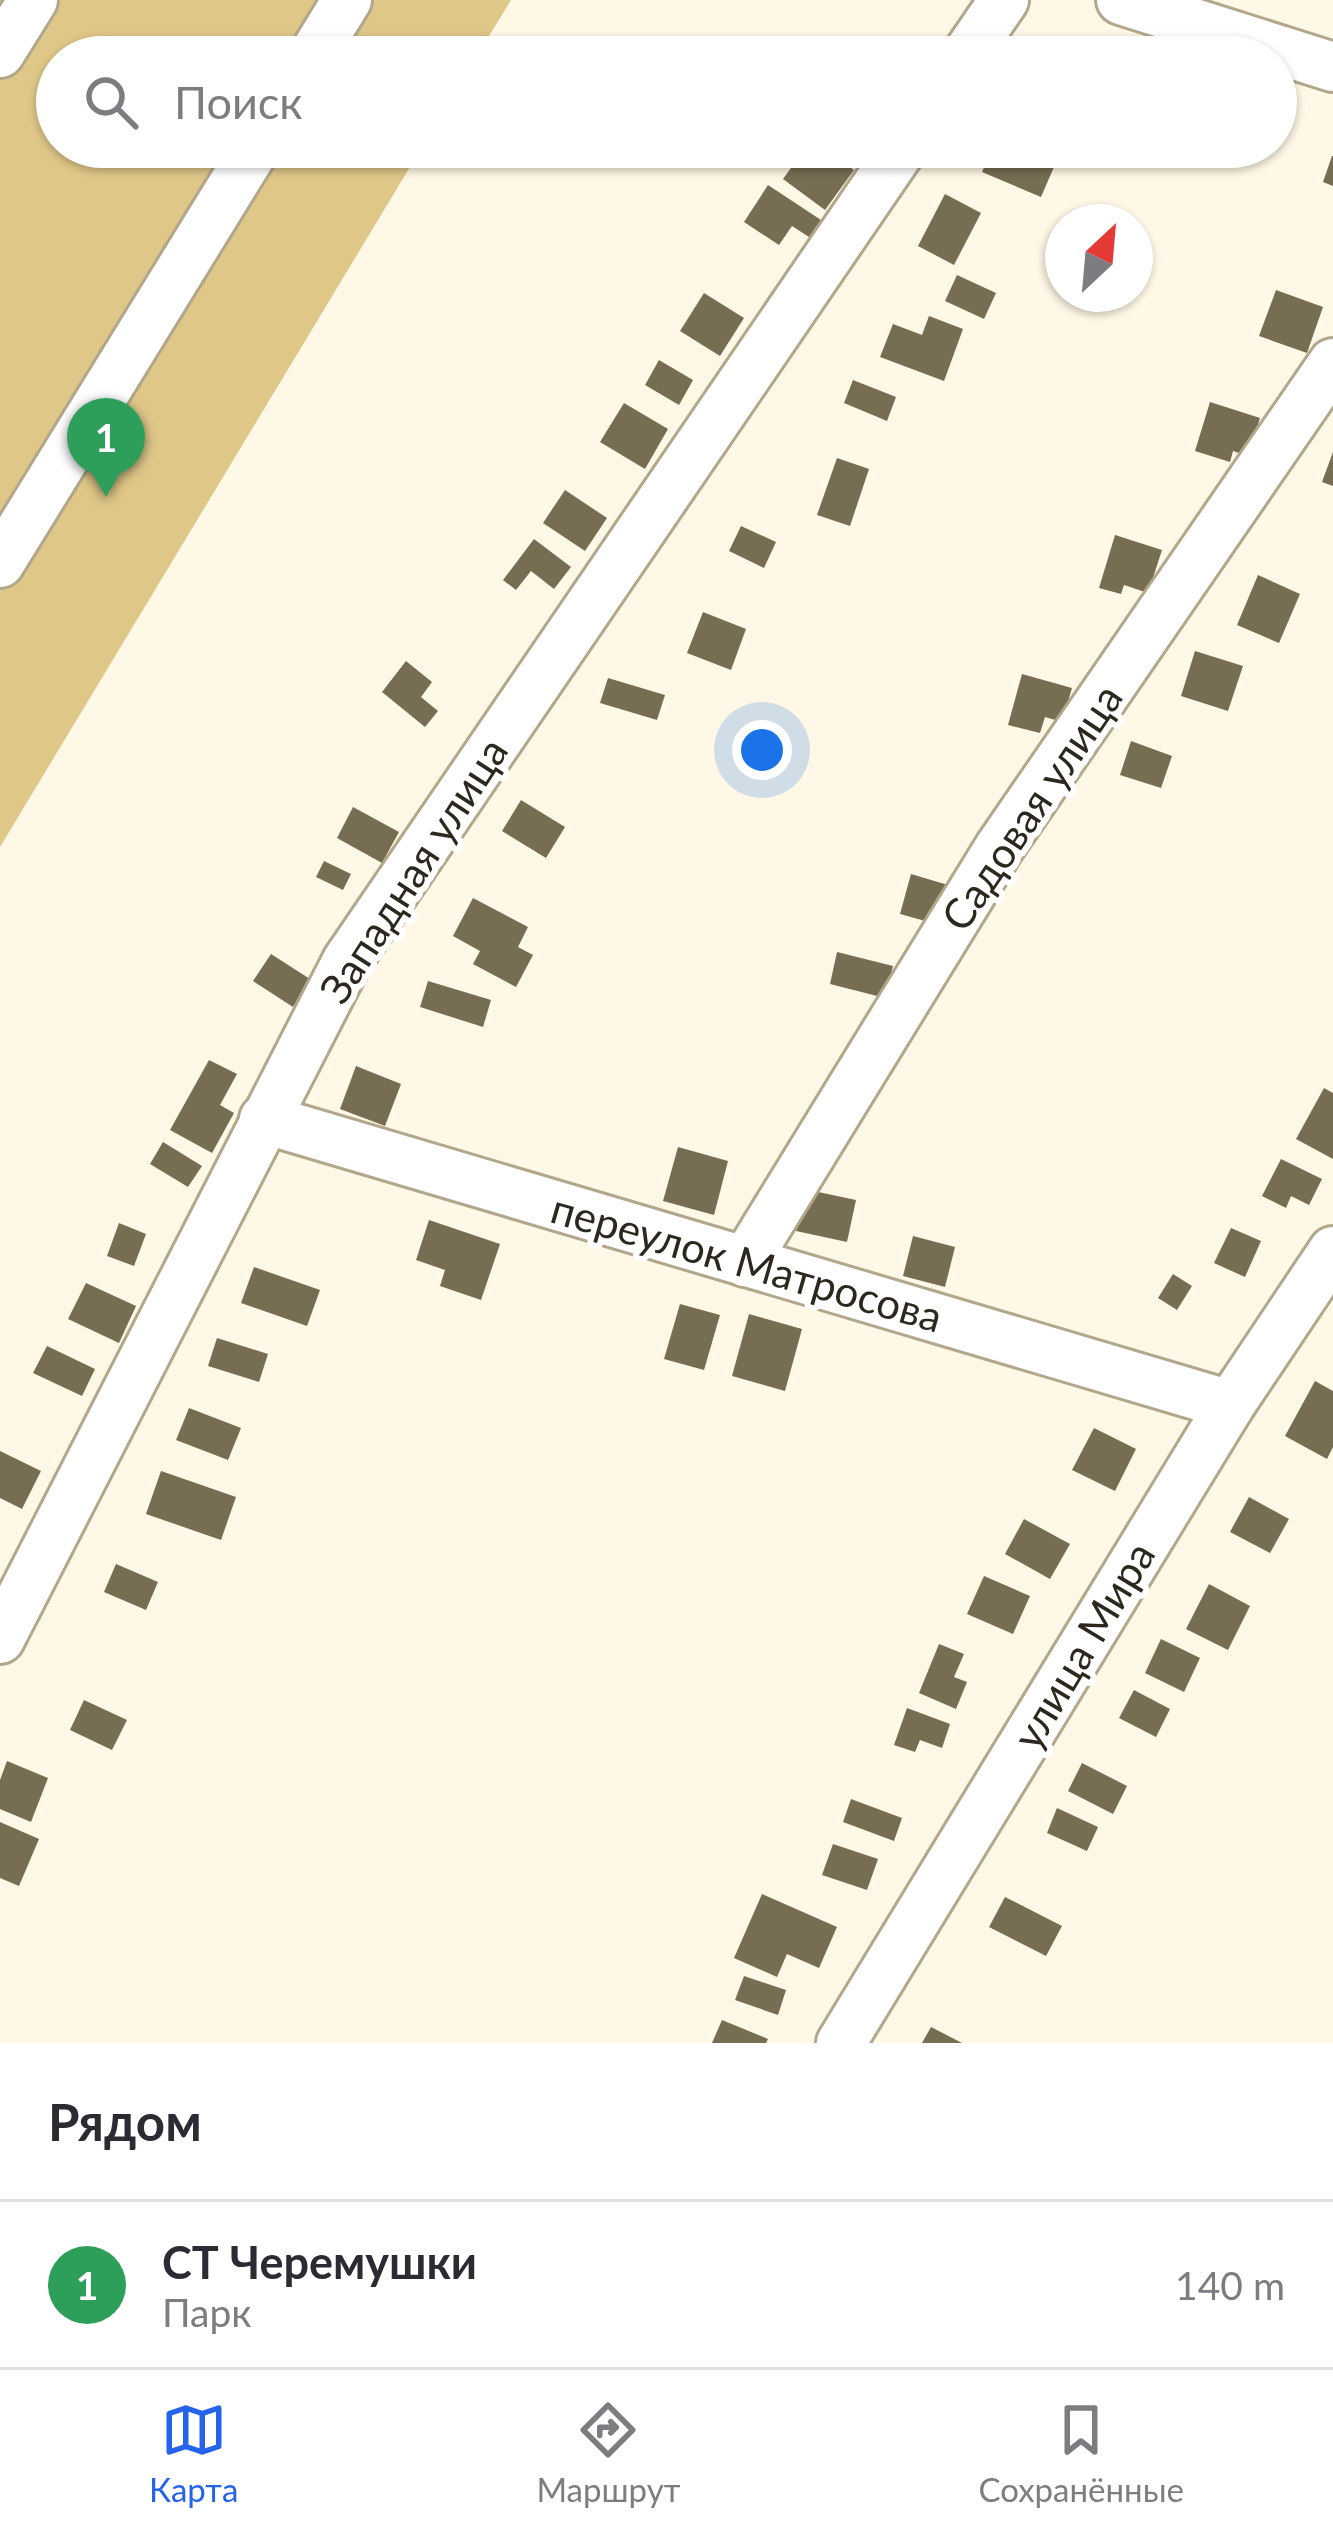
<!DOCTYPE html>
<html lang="ru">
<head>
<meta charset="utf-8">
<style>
	body { margin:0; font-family:Lato,sans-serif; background:#f7f7f7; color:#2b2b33 }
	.compass { position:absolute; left:1045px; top:204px; width:108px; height:108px; border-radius:50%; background:#fff; box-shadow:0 3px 9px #0004; rotate:26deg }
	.you { position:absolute; left:762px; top:750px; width:42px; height:42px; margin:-30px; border:9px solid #fff; border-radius:50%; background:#1a73e8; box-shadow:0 0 0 18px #1a73e833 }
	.badge { display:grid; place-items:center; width:78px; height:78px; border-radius:50%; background:#2563eb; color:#fff; font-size:39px; font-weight:700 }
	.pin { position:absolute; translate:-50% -99px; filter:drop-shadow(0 3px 6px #0008) }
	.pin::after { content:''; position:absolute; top:63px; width:42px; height:36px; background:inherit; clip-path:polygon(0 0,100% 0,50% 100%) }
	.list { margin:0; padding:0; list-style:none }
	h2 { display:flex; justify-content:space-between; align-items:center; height:156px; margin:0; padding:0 48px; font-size:51px }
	h2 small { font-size:39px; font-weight:400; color:#7c7c81 }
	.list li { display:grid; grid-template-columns:78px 1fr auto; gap:36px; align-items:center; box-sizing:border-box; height:168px; padding:0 48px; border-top:3px solid #e1e1e2 }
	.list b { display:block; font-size:45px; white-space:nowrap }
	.list p { margin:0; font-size:39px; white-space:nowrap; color:#7c7c81 }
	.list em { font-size:39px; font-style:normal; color:#7c7c81 }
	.icon { flex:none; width:66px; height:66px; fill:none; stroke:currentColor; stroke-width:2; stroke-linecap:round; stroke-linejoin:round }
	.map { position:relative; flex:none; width:1333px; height:2043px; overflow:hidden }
	.search { position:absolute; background:#fff; box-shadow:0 3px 9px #0004; left:36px; right:36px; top:36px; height:132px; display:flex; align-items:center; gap:30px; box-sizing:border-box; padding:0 42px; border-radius:66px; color:#7c7c81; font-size:45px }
	.sheet { height:324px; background:#fff }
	nav { display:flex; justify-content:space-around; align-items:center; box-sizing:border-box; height:168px; border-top:3px solid #e1e1e2; background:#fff; font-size:33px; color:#7c7c81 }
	nav a { display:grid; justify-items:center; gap:6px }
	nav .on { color:#2563eb }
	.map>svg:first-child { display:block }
</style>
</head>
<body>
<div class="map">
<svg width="1333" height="2043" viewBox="0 0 1333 2043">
	<rect width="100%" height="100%" fill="#fff8e6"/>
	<polygon fill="#dfc788" points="0,0 511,0 476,57 57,57 57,147 422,147 0,847"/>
	<g fill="#776d53">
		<polygon points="1049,41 1088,57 1042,57"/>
		<polygon points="880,44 903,57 873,57"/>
		<polygon points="806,147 822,147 854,170 825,210 783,179"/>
		<polygon points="993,147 1027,147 1057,160 1041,197 982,172"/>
		<polygon points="1332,156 1333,156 1333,186 1323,182"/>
		<polygon points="768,185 821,220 809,237 792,226 779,245 744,222"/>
		<polygon points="945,194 981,213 954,265 918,246"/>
		<polygon points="957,275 996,293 984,319 945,301"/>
		<polygon points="1276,290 1323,307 1307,353 1259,336"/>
		<polygon points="704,293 744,318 720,356 680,331"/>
		<polygon points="929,316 963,329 944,381 880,357 893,324 922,335"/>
		<polygon points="659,360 693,380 679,405 645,385"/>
		<polygon points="853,380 896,397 887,421 844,403"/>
		<polygon points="1210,402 1260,418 1248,456 1233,451 1230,462 1195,451"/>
		<polygon points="624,403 668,429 645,469 600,442"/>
		<polygon points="1333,452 1333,486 1322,482"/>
		<polygon points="837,458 869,469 850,526 817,515"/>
		<polygon points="565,490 607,518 585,551 543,523"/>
		<polygon points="741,526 776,542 764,568 729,551"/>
		<polygon points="1115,535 1162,550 1148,593 1124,585 1121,594 1099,588"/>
		<polygon points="534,539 571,567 554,589 531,571 516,590 503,580"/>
		<polygon points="1258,575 1300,594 1279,643 1237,625"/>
		<polygon points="703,612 746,629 731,670 687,653"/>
		<polygon points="1195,651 1243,666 1228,711 1181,696"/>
		<polygon points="406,661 432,682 421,697 438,711 425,727 382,692"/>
		<polygon points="1022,674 1072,688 1062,722 1045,717 1040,733 1008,725"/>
		<polygon points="608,678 665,695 657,720 600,703"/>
		<polygon points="1131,741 1172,756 1161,788 1120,775"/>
		<polygon points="521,800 565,827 546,858 502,831"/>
		<polygon points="353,807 399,832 382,863 337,838"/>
		<polygon points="324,861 351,874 343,890 316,877"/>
		<polygon points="911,874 948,885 936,924 900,914"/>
		<polygon points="473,898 528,927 518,947 533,955 516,987 473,964 480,951 453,936"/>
		<polygon points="837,952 893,966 885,998 830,984"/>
		<polygon points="271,954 310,979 293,1007 253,981"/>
		<polygon points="428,981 491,1000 483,1027 420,1007"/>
		<polygon points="209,1060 237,1074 220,1105 234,1113 212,1153 170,1130"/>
		<polygon points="356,1066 401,1084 385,1126 340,1109"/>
		<polygon points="1324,1088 1333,1093 1333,1159 1296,1139"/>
		<polygon points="163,1142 202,1166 188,1187 150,1164"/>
		<polygon points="678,1147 728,1161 714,1215 663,1201"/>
		<polygon points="1281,1159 1322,1179 1309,1205 1291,1196 1286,1208 1262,1196"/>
		<polygon points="804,1189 856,1200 847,1242 796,1231"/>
		<polygon points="429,1220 500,1244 481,1300 440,1286 445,1270 416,1260"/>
		<polygon points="119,1223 146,1234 134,1266 107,1256"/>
		<polygon points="1231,1228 1261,1241 1245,1277 1214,1263"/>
		<polygon points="913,1236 955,1247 945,1287 903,1276"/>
		<polygon points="254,1267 320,1290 307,1326 241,1303"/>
		<polygon points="1173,1274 1192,1286 1177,1310 1158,1298"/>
		<polygon points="86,1283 136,1306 119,1343 68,1319"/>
		<polygon points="680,1304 720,1315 704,1370 664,1359"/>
		<polygon points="749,1314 802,1329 785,1391 732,1376"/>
		<polygon points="217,1338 268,1354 259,1382 208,1366"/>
		<polygon points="47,1346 95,1369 82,1396 33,1373"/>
		<polygon points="1315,1381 1333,1391 1333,1447 1327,1459 1285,1436"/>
		<polygon points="189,1408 241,1428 228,1460 176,1440"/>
		<polygon points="1094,1428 1136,1449 1115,1491 1072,1470"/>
		<polygon points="0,1451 41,1471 22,1509 0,1498"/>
		<polygon points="161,1471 236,1497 221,1540 146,1514"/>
		<polygon points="1249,1497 1289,1519 1270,1553 1230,1532"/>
		<polygon points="1024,1519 1070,1544 1050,1579 1005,1554"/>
		<polygon points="116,1564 158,1582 146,1610 104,1592"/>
		<polygon points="984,1576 1030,1596 1013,1634 967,1614"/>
		<polygon points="1209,1584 1250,1606 1228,1650 1186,1629"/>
		<polygon points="1161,1639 1200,1658 1184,1692 1145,1673"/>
		<polygon points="939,1644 964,1654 954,1677 967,1682 956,1709 919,1693"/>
		<polygon points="1134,1690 1170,1709 1156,1737 1119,1718"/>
		<polygon points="84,1700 127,1720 112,1750 70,1730"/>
		<polygon points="907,1708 950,1724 942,1748 920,1740 915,1752 894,1745"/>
		<polygon points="7,1761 48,1778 31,1822 0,1809 0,1780"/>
		<polygon points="1082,1763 1127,1786 1113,1814 1068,1791"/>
		<polygon points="851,1799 902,1818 894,1841 843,1822"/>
		<polygon points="1057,1808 1098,1827 1087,1851 1047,1833"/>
		<polygon points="0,1822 39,1839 19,1886 0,1878"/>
		<polygon points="833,1844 878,1859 867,1890 822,1875"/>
		<polygon points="762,1894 837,1927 819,1968 787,1954 777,1977 734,1958"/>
		<polygon points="1005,1897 1062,1926 1046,1956 989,1927"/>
		<polygon points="744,1976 786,1990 778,2015 735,2000"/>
		<polygon points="722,2020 768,2039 766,2043 712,2043"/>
		<polygon points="931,2027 962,2043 922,2043"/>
	</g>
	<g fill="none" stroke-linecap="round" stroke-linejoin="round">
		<defs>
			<g id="minor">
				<polyline points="1121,0 1333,67"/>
				<polyline points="0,53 33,0"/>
				<polyline points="312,57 347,0"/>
				<polyline points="965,57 1004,0"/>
				<polyline points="0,563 256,147"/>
				<polyline points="264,1119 1230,1405"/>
				<polyline points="745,1262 999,848 1333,363"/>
				<polyline points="0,1639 347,961 903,147"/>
				<polyline points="841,2043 1230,1405 1333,1251"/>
			</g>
		</defs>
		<use href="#minor" stroke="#b2a78b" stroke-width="54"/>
		<use href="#minor" stroke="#fff" stroke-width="48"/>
	</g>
	<g text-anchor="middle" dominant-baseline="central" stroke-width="12" stroke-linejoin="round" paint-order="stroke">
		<g font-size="42" fill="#2c281d" stroke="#fff">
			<text transform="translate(1031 807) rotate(-56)">Садовая улица</text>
			<text transform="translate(413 870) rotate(-57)">Западная улица</text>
			<text transform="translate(747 1262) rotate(16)">переулок Матросова</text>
			<text transform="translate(1083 1645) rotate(-59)">улица Мира</text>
		</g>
	</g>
</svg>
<svg class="compass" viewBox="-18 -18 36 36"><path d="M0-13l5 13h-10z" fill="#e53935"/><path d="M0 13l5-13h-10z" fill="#7c7c81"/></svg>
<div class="you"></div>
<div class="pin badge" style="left:106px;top:497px;background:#2e9e5b">1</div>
<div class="search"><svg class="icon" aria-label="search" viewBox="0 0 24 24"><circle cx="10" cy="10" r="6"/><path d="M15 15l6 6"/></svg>Поиск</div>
</div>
<section class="sheet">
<h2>Рядом<small></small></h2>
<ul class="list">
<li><span class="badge" style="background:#2e9e5b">1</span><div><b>СТ Черемушки</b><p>Парк</p></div><em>140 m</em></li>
</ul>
</section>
<nav>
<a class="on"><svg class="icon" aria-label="map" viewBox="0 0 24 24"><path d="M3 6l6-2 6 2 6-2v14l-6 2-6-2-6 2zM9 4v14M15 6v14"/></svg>Карта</a>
<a><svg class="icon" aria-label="directions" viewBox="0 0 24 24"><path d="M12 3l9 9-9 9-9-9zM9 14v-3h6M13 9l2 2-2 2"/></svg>Маршрут</a>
<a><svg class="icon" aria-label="saved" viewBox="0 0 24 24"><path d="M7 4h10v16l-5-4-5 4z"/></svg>Сохранённые</a>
</nav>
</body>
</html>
